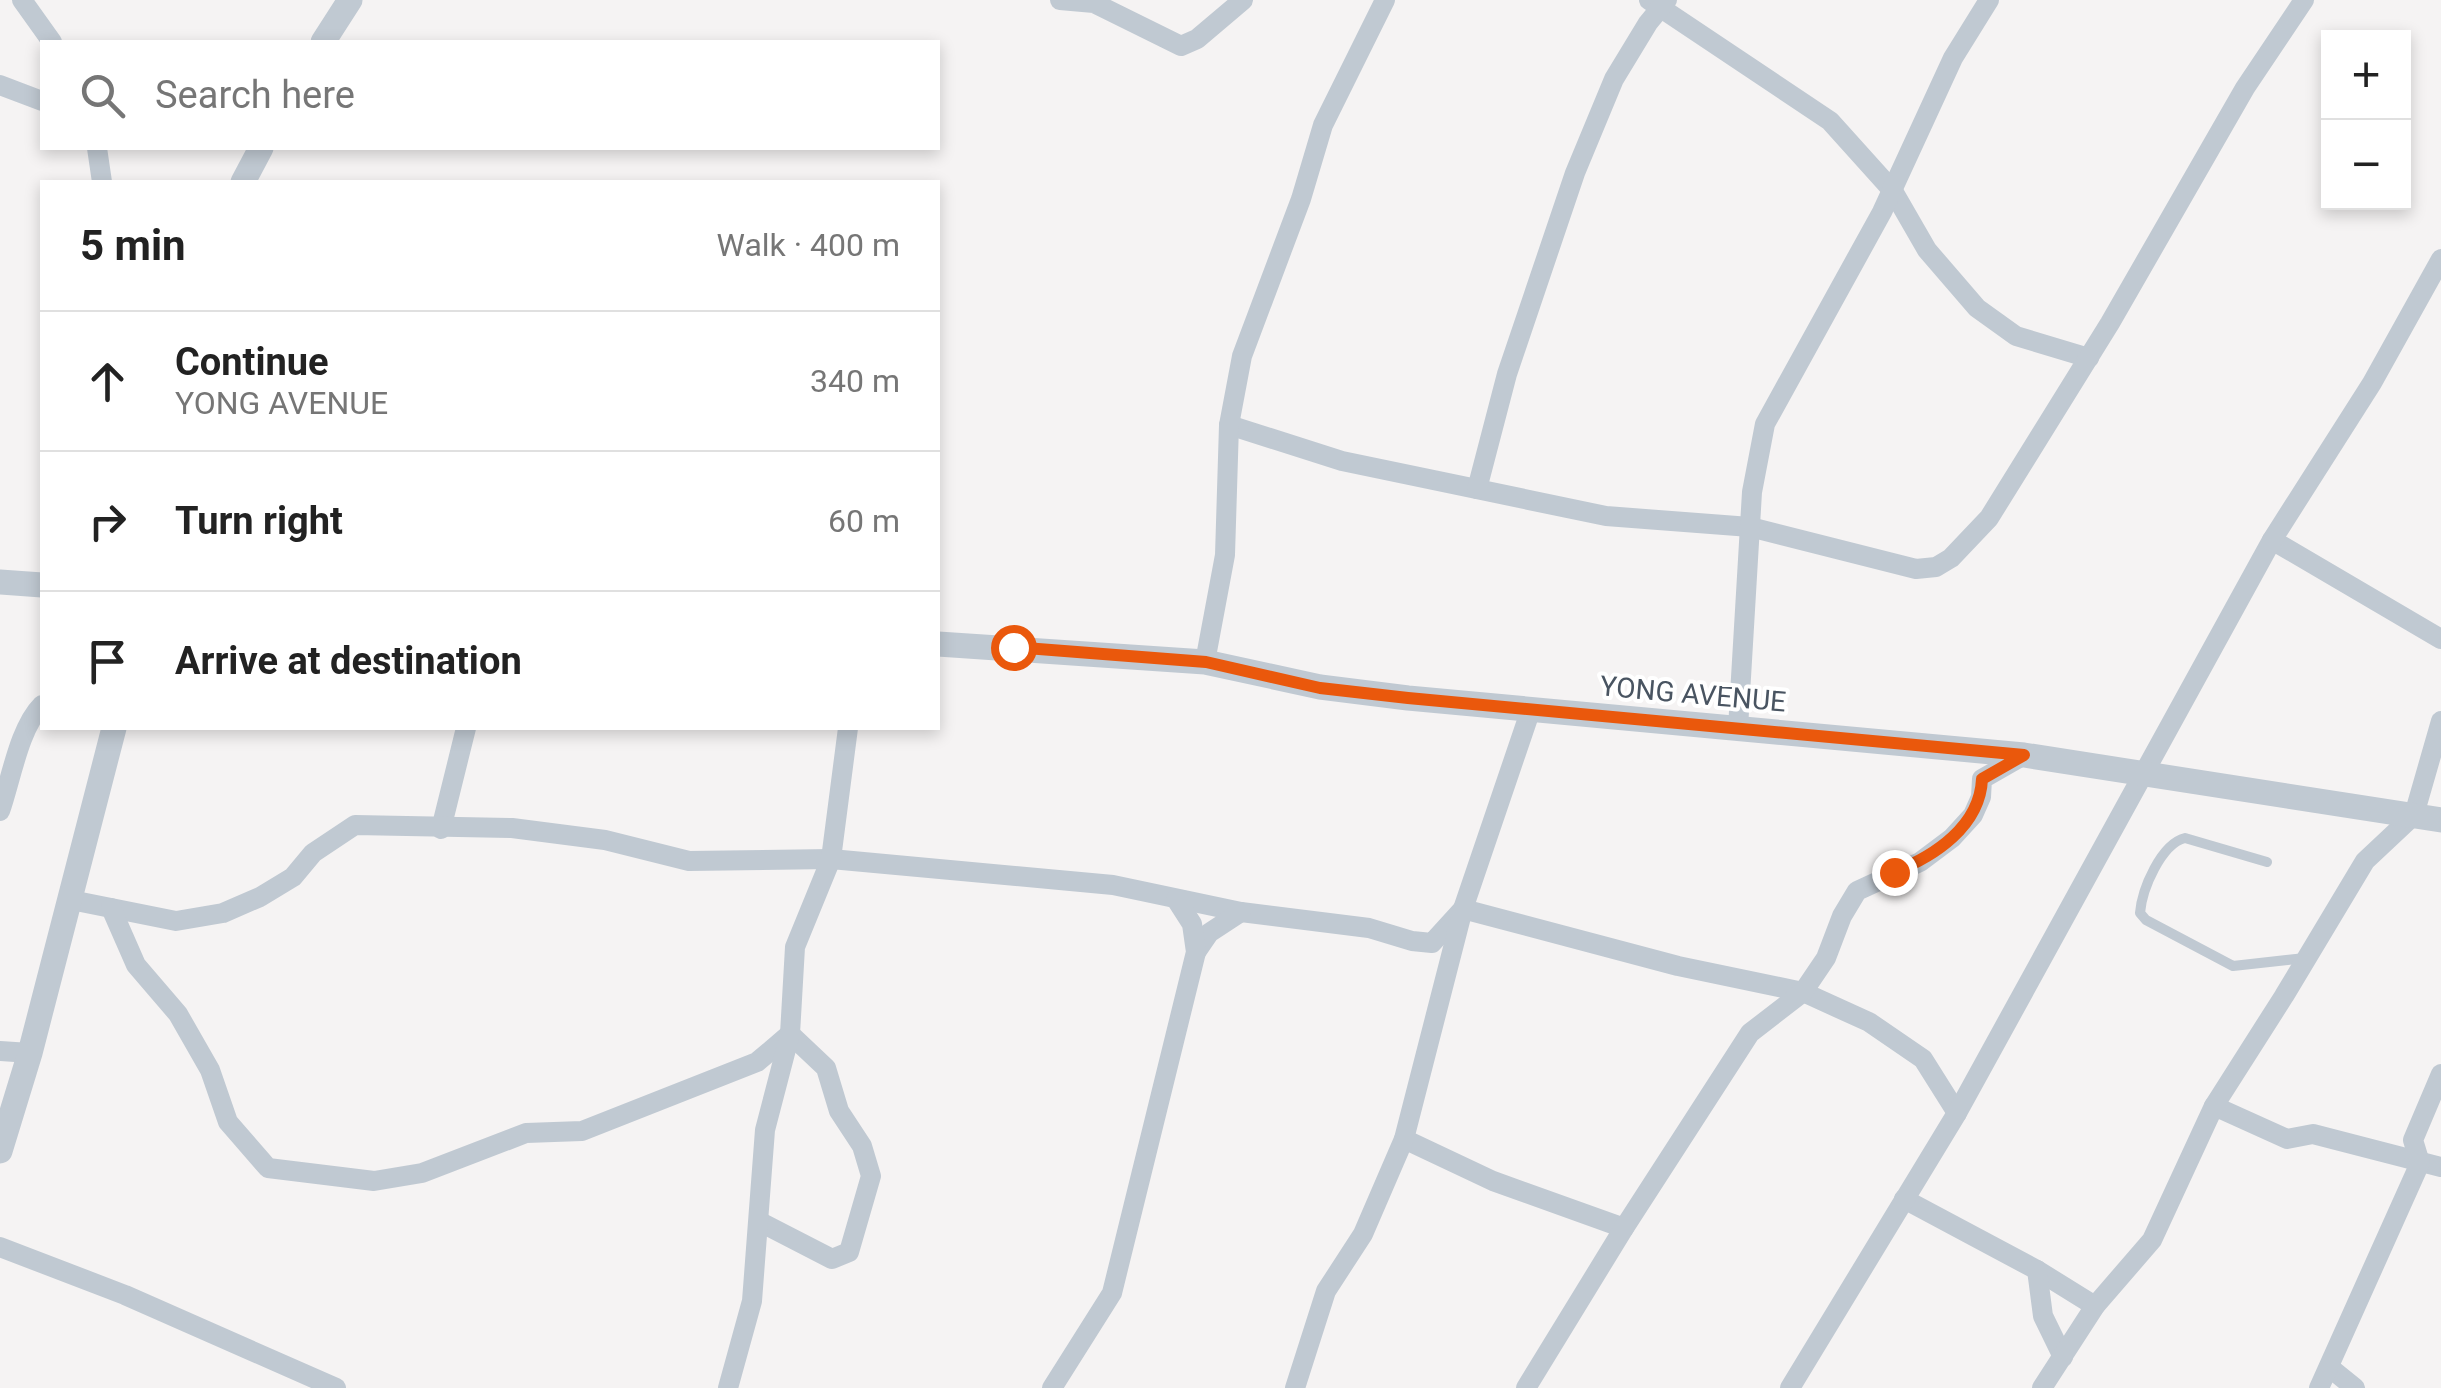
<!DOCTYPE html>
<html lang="en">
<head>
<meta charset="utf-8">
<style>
	body { margin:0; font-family:Roboto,sans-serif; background:#f2f2f2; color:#222 }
	.controls { position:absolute; right:30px; top:30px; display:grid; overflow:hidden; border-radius:0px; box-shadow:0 5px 15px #0003 }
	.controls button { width:90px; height:90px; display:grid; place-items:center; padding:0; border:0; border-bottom:2px solid #e0e0e0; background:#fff; color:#222; font:50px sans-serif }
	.stop { position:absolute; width:30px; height:30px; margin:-22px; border:8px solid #ea580c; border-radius:50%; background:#fff }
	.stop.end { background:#ea580c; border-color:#fff; box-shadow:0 2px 10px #0008 }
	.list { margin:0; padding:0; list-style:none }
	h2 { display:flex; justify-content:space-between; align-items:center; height:130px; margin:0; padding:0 40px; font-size:42px }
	h2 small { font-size:32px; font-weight:400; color:#767676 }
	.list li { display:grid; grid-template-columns:65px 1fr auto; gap:30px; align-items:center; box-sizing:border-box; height:140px; padding:0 40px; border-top:2px solid #e0e0e0 }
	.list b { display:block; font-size:38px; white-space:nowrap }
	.list p { margin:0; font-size:32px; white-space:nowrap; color:#767676 }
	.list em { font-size:32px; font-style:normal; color:#767676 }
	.icon { flex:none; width:55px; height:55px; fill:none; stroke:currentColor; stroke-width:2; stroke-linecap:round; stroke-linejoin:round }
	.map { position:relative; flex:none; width:2441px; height:1388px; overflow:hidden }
	.search { position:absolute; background:#fff; box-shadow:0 5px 15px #0003; left:40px; top:40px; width:900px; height:110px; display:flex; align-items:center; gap:25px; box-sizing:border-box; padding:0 35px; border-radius:0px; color:#767676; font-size:38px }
	.panel { position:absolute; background:#fff; box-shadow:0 5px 15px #0003; left:40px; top:180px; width:900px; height:550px; border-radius:0px }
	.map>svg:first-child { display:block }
</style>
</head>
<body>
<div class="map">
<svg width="2441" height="1388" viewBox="0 0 2441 1388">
	<rect width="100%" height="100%" fill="#f5f3f3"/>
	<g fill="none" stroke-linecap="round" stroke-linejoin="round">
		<path stroke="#c0c9d2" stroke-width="10" d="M2267 862 2185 838C2161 844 2142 889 2140 913L2146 920 2233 966 2305 958"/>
		<g stroke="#c0c9d2" stroke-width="20">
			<polyline points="22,0 52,42"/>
			<polyline points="1060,0 1094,3 1181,46 1197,39 1243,0"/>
			<polyline points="1649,0 1830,121 1893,191 1927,250 1977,308 2016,336 2089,358"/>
			<polyline points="0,85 42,101"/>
			<polyline points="97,148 102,182"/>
			<polyline points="1229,425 1342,461 1606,516 1750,527 1916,569 1936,567 1951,558 1989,518 2110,323 2245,88 2304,0"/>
			<polyline points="1477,489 1507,374 1575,173 1614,79 1648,23 1667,0"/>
			<polyline points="2272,540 2441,639"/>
			<polyline points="1205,662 1225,555 1229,425 1242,356 1301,199 1323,125 1385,0"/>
			<polyline points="1738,728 1752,492 1765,424 1882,212 1953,58 1989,0"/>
			<path d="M0 811C11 780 19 728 42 705"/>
			<polyline points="441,829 466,728"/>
			<polyline points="71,900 176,921 223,913 260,897 293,877 313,853 355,825 512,828 605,840 689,861 831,859 1113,885 1241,912 1369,928 1412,941 1432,943 1463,909 1678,966 1803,992 1869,1022 1923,1059 1957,1113"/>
			<polyline points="111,908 136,965 178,1014 210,1070 228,1122 268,1168 374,1181 422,1173 526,1133 582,1131 757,1062 790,1034 826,1068 839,1111 862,1146 871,1176 849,1252 832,1259 760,1222"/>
			<polyline points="1196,952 1209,933 1241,912"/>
			<polyline points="0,1051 30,1053"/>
			<polyline points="2214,1106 2287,1139 2313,1134 2441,1167"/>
			<polyline points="1404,1139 1493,1181 1624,1228"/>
			<polyline points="1904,1199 2037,1270 2095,1306"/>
			<polyline points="0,1247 125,1295 336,1388"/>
			<polyline points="2037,1270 2043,1316 2063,1357"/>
			<polyline points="2329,1367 2355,1388"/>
			<polyline points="728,1388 752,1301 765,1130 790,1034 795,947 831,859 848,728"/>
			<polyline points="1052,1388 1112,1293 1196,952 1192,924 1176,899"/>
			<polyline points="1295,1388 1326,1291 1363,1234 1404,1139 1463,909 1531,709"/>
			<polyline points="1526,1388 1624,1228 1750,1033 1803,992 1826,958 1842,916 1857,891 1920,862 1952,838 1973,815 1981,797 1982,779 2024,755"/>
			<polyline points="1790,1388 1957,1113 2272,540 2372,383 2441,259"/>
			<polyline points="2042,1388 2095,1306 2152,1240 2214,1106 2284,996 2365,861 2414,815 2441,721"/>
			<polyline points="2319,1388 2420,1163 2413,1140 2441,1074"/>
		</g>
		<g stroke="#c0c9d2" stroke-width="25">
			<polyline points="323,42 350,0"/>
			<polyline points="243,182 261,148"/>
			<polyline points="0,582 42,585"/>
			<polyline points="938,644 1205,662 1320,687 1408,698 2024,755 2441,820"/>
			<polyline points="0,1151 30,1053 114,728"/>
		</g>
	</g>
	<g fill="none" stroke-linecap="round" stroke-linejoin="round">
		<path stroke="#ea580c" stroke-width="12" d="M1013 647 1206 662 1320 688 1408 698 2024 755 1982 779C1980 826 1935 856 1894 872"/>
	</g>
	<g text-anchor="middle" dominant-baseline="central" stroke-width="8" stroke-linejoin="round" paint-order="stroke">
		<g font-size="28" fill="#495461" stroke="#fff">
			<text transform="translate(1693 694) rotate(5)">YONG AVENUE</text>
		</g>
	</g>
</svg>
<div class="controls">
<button>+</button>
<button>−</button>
</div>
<div class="stop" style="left:1013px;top:647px"></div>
<div class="stop end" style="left:1894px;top:872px"></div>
<div class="search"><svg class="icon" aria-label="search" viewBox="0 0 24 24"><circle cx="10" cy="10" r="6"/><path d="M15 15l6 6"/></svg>Search here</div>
<section class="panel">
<h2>5 min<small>Walk · 400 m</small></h2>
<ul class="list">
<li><svg class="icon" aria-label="ahead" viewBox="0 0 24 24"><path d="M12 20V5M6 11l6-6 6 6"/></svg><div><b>Continue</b><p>YONG AVENUE</p></div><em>340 m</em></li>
<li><svg class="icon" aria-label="right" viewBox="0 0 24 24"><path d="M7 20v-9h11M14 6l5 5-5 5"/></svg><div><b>Turn right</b></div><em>60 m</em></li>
<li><svg class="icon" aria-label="arrive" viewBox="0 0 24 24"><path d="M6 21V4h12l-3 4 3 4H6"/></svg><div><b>Arrive at destination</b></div></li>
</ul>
</section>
</div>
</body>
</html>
